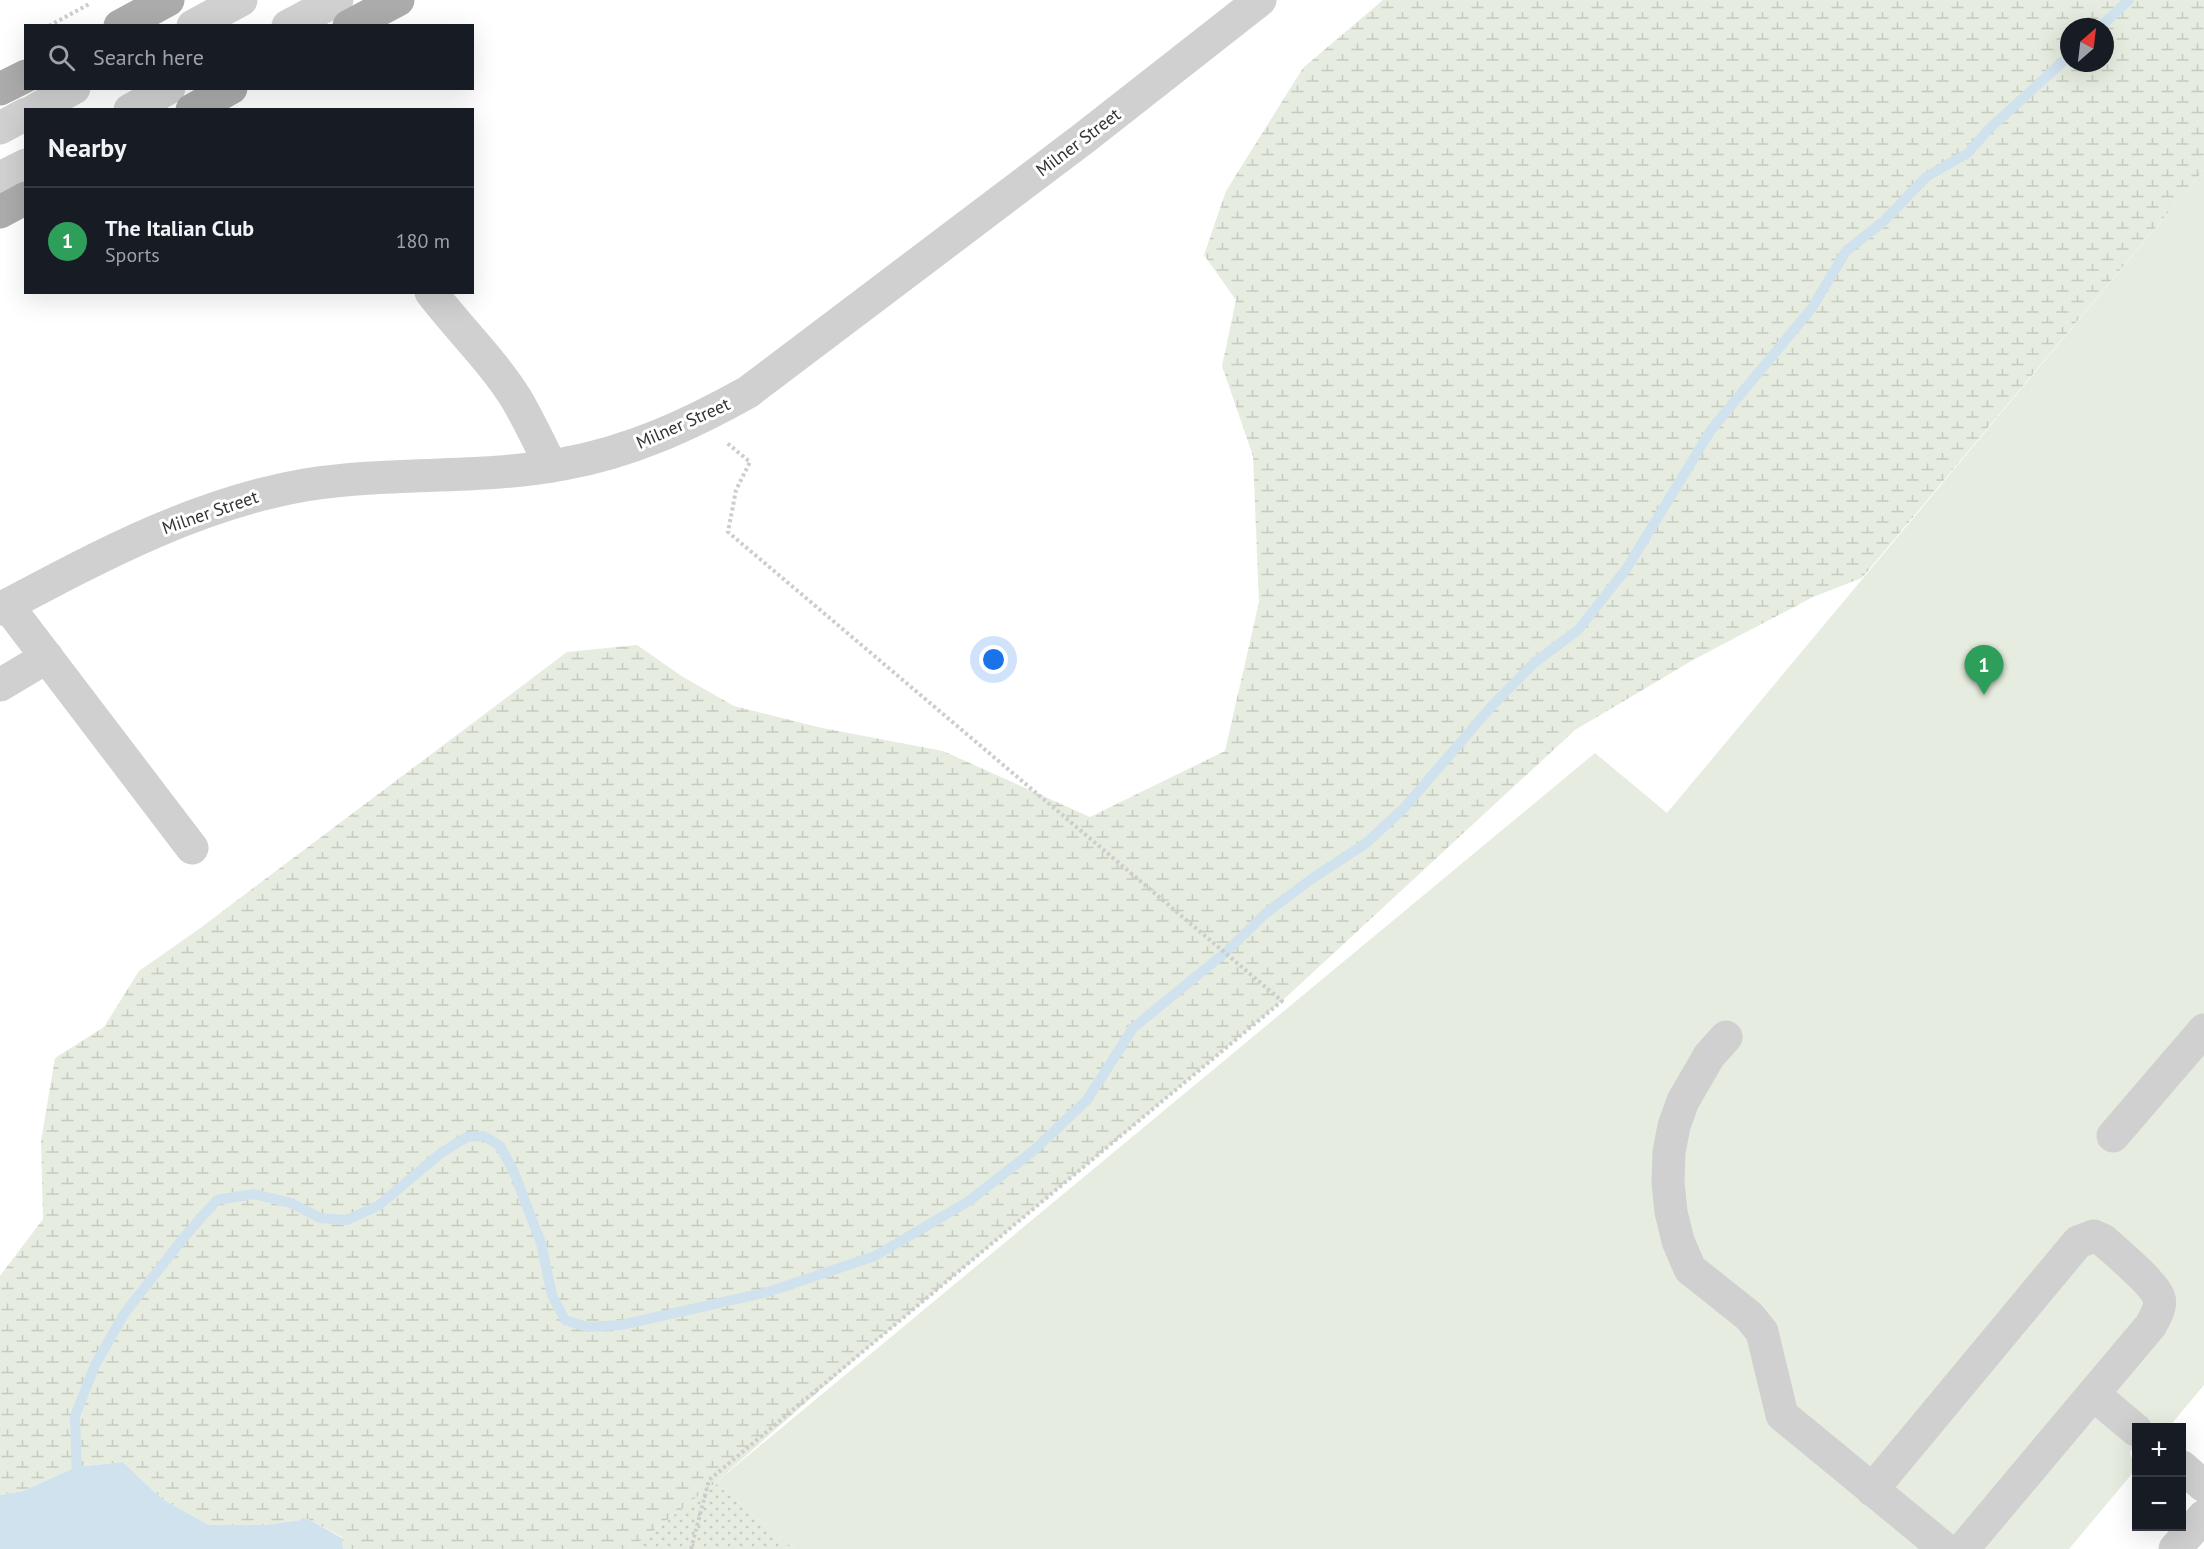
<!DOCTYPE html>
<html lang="en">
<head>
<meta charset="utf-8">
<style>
	body { margin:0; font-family:"PT Sans",sans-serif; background:#20242c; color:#f1f3f6 }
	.controls { position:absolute; right:18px; bottom:18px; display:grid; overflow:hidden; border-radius:0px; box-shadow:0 6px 24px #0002 }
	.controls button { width:54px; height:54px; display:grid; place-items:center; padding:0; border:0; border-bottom:2px solid #363941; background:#171b24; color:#f1f3f6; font:30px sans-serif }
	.compass { position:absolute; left:2060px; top:18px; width:54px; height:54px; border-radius:50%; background:#171b24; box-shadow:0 6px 24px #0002; rotate:28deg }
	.you { position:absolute; left:994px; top:660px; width:21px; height:21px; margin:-15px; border:4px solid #fff; border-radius:50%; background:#1a73e8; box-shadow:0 0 0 9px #1a73e833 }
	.badge { display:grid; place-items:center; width:39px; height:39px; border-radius:50%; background:#e63946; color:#fff; font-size:20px; font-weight:700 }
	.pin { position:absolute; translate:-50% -50px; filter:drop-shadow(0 2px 3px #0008) }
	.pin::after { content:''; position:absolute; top:32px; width:21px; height:18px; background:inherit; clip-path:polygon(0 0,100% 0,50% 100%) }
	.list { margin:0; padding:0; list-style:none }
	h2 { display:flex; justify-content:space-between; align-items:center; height:78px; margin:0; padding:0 24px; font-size:26px }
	h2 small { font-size:20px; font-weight:400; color:#9ea1a6 }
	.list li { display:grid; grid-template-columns:39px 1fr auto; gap:18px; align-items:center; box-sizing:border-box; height:108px; padding:0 24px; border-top:2px solid #363941 }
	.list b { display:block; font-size:22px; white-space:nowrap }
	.list p { margin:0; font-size:20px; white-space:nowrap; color:#9ea1a6 }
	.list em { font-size:20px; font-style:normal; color:#9ea1a6 }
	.icon { flex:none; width:33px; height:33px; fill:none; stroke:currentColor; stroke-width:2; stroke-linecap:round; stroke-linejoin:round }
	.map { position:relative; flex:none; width:2204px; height:1549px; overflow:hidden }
	.search { position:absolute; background:#171b24; box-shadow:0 6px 24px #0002; left:24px; top:24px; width:450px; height:66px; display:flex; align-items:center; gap:15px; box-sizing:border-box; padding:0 21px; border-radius:0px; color:#9ea1a6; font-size:22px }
	.panel { position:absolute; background:#171b24; box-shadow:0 6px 24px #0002; left:24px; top:108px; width:450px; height:186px; border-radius:0px }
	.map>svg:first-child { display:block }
</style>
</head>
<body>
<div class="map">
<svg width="2204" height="1549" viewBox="0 0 2204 1549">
	<defs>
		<pattern id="grass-dots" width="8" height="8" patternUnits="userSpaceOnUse" patternTransform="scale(1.5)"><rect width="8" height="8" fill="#e6ecdf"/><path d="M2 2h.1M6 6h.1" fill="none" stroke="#c6cbc0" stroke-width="1.8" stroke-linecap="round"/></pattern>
		<pattern id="wetland-marsh" width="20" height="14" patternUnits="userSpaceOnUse" patternTransform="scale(1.5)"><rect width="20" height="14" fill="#e6ecdf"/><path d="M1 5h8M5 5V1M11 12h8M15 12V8" fill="none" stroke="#c6cbc0"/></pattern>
	</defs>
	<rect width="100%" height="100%" fill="#fff"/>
	<polygon fill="url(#grass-dots)" points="715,1483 794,1549 630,1549"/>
	<path fill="url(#wetland-marsh)" fill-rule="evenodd" d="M1383 0H2204V170L1862 578 1813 597 1693 660 1575 730 1282 1001 862 1353 715 1483 630 1549H343L342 1537 308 1519 264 1525H209L162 1499 123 1462 76 1467 23 1491 0 1495V1276L43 1219 41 1141 55 1058 104 1027 139 971 199 929 567 652 637 645 683 677 734 706 822 728 943 751 1090 817 1225 751 1259 602 1253 456 1222 366 1236 300 1204 255 1226 191 1303 68ZM2069 27H2105V63H2069Z"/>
	<polygon fill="#e6ecdf" points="2204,170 2204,1385 2169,1427 2162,1427 2160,1424 2156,1423 2130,1452 2131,1457 2136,1457 2136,1469 2069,1549 794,1549 715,1483 1595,753 1667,813"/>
	<polygon fill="#cfe2ee" points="123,1462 162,1499 209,1525 264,1525 308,1519 342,1538 343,1549 0,1549 0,1495 23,1491 76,1467"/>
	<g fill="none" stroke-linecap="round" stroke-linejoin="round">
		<g stroke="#cfe2ee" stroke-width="10">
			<polyline points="2100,27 2129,0"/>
			<polyline points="77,1480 75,1416 95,1365 124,1314 185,1236 217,1200 254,1194 291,1203 320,1218 347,1220 378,1206 441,1153 467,1137 484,1136 500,1146 513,1170 541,1243 552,1295 565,1320 587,1327 621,1325 768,1292 875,1256 969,1201 1033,1151 1087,1100 1133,1028 1226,952 1266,913 1313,878 1365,844 1404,808 1490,708 1534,663 1578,630 1627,568 1711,430 1812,308 1846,251 1884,221 1926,177 1968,153 1988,130 2069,56"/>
		</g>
		<g stroke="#cdcdcd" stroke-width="4" stroke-dasharray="3 3" stroke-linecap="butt">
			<polyline points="49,26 91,3"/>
			<polyline points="691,1549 709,1480 1282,1001 728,532 736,490 750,462 727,443"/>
		</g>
		<g stroke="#d0d0d0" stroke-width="33">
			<polyline points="193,26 241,0"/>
			<polyline points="288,26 337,0"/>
			<polyline points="35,110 74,88"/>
			<polyline points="130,110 169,88"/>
			<polyline points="0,128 26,114"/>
			<polyline points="0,178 26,165"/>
			<path d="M431 292C459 329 493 361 517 400 529 421 540 444 551 466"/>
			<polyline points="7,605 192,848"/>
			<path d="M0 609C98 557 195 504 305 485 391 471 478 480 563 464 630 452 689 425 748 392L1084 138 1260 0"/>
			<polyline points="0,685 47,657"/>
			<polyline points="1726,1037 1709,1056 1683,1101 1674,1126 1669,1152 1668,1182 1671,1212 1678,1241 1690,1269 1749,1316 1762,1332 1782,1415 1945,1549"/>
			<polyline points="2113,1136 2204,1030"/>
			<polyline points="2093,1394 2136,1430"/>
			<polyline points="2182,1467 2204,1486"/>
			<path d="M1872 1490 2078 1242 2094 1236 2103 1240C2115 1251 2155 1284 2159 1298 2162 1306 2155 1317 2151 1325L1963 1549"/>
			<polyline points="2175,1549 2204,1516"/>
		</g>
		<g stroke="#ababab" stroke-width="33">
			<polyline points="120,26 168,0"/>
			<polyline points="349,26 398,0"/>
			<polyline points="0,89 26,76"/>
			<polyline points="192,110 231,88"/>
			<polyline points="0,212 26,198"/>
		</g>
	</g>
	<g text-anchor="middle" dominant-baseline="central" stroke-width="6" stroke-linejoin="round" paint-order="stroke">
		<g font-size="18" fill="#333" stroke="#fff">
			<text transform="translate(1078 142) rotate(-37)">Milner Street</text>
			<text transform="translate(683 423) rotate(-24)">Milner Street</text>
			<text transform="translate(210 512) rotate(-19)">Milner Street</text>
		</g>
	</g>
</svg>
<div class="controls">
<button>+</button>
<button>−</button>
</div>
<svg class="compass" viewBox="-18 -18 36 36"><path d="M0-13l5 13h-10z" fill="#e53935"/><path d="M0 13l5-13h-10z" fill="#9ea1a6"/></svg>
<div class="you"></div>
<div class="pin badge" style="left:1984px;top:695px;background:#2e9e5b">1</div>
<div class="search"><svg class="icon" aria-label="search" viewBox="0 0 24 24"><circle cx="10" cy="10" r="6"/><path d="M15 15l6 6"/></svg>Search here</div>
<section class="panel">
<h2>Nearby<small></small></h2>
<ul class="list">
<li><span class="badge" style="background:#2e9e5b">1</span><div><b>The Italian Club</b><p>Sports</p></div><em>180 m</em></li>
</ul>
</section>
</div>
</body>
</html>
